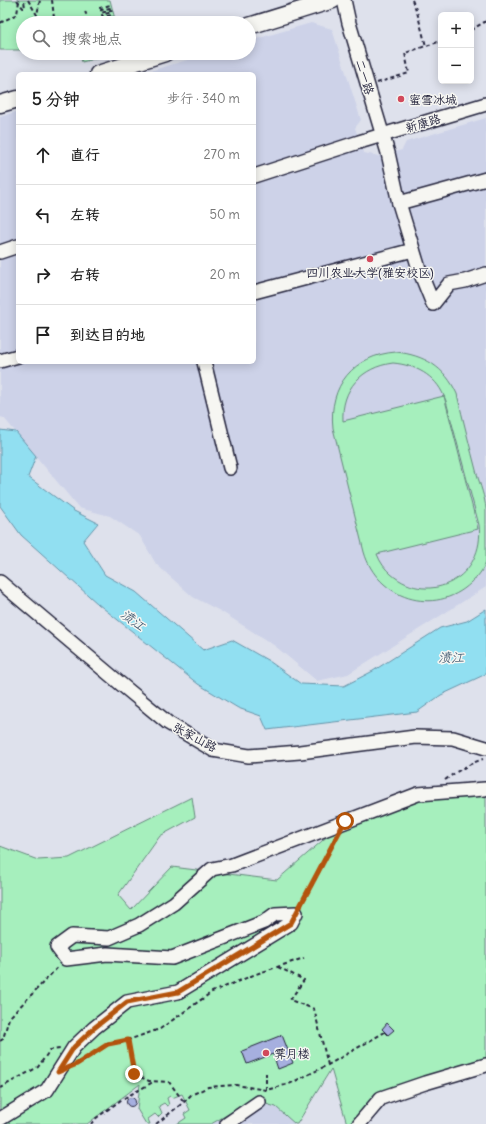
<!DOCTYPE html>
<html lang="zh">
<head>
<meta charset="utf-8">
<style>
	body { margin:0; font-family:Delius,"LXGW WenKai TC",sans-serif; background:#f6f6f6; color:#222 }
	.controls { position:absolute; right:12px; top:12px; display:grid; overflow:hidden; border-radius:6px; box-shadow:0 2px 10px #0003 }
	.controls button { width:36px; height:36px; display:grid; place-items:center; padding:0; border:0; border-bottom:1px solid #e0e0e0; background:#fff; color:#222; font:20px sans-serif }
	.stop { position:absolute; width:12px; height:12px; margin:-9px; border:3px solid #b45309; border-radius:50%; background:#fff }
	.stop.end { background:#b45309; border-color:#fff; box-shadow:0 1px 4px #0008 }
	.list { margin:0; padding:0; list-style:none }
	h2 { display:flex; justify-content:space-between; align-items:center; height:52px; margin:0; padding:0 16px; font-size:17px }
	h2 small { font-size:13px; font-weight:400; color:#767676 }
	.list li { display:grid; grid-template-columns:26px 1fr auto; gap:12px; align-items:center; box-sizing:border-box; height:60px; padding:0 16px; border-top:1px solid #e0e0e0 }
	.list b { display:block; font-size:15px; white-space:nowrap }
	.list em { font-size:13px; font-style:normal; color:#767676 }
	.icon { flex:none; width:22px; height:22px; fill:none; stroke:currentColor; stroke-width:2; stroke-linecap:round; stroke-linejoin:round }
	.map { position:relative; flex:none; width:486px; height:1124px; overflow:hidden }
	.search { position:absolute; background:#fff; box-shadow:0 2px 10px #0003; left:16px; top:16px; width:240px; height:44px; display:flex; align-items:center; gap:10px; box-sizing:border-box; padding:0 14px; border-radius:22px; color:#767676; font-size:15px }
	.panel { position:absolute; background:#fff; box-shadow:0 2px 10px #0003; left:16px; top:72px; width:240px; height:292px; border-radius:6px }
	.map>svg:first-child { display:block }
</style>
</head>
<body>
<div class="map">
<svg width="486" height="1124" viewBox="0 0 486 1124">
	<rect width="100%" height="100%" fill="#dee1ec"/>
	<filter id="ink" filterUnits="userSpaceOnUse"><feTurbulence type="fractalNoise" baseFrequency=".025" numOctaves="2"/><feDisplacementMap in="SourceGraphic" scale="8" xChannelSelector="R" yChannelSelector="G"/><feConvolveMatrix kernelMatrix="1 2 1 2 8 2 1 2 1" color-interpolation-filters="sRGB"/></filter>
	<g filter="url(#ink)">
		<g fill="#cdd2e8">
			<polygon points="311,23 332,29 361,120 355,128 364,153 379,156 402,150 406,142 486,118 486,587 348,674 317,681 275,646 222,612 193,597 156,564 140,536 110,516 79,508 4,418 0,417 0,117 18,111 18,362 254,362 254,74 141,74 210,53 249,53 249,41"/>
			<polygon points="253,1100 276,1107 295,1124 211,1124"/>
		</g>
		<g fill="#a6efbd" stroke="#64887c" fill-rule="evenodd">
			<polygon points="0,0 110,0 116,23 23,23 23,50 0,50"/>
			<polygon points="80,53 116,53 82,62"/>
			<path d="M396 352C424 355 445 367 457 394 463 420 470 447 477 474 480 485 485 497 486 509 486 519 486 530 486 540 486 546 486 554 486 561 484 569 477 578 471 583 434 618 377 598 364 552L333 428C328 386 354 355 396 352ZM393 363C415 365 435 375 444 396L343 421C341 389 362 367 393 363ZM444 396 446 401 479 525C486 576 430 608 391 574 385 569 380 562 377 554L478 529Z"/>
			<polygon points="486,790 486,1065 381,1098 359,1124 347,1124 331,1069 297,1124 295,1124 276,1107 253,1100 211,1124 177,1124 186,1118 184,1114 190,1110 182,1094 172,1098 170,1096 167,1098 169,1105 167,1106 164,1103 159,1106 162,1113 158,1117 155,1114 148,1119 150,1124 146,1124 137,1109 140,1084 87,1124 0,1124 0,846 38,860 69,858 192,797 195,817 160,836 118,895 131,910 172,867 277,880 345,821 418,794"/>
		</g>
		<polygon fill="#91dff1" stroke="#6593a8" points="0,430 16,432 36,456 28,477 74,511 98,523 83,541 105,575 136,592 203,650 232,640 269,661 301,684 344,686 373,671 440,628 467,621 486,609 486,674 441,695 417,712 267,730 261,716 238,708 198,684 98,604 21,535 0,506"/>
		<g fill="#a6afdf" stroke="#22223b">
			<polygon points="387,1023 394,1030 388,1035 382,1029"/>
			<polygon points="282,1035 293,1063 278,1069 273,1054 247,1064 242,1051"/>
			<circle cx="131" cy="1102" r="4.5"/>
		</g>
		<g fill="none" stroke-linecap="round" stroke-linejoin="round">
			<defs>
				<g id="minor">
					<polyline points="344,0 349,23 388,153 399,203 420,272 433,304 449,284 465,281 486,274"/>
					<polyline points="254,176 359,142 486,104"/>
					<polyline points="399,203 486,179"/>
					<polyline points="0,252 18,246"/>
					<polyline points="254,292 413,250"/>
					<polyline points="0,361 18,356"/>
					<polyline points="204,362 230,468"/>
					<polyline points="0,582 122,685 168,723 213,750 249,756 300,752 415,737 453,738 486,748"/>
					<polyline points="0,1119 47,1090 74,1047 94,1028 127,1002 178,992 291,923 296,913 275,914 264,922 172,958 107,954 66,959 57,947 72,936 109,938 139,925 174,903 212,869 232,865 418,794 485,789"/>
					<polyline points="227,1124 259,1102"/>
					<polyline points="359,1124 381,1098 425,1083 486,1065"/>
				</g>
				<g id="major">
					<polyline points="249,26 333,0"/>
					<polyline points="98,74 165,53"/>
					<polyline points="0,104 18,99"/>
				</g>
			</defs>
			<use href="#minor" stroke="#22223b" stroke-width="16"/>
			<use href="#major" stroke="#22223b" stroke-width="19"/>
			<g stroke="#22223b" stroke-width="2" stroke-dasharray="4 3" stroke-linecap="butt">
				<polyline points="17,0 23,8 25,8 24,0"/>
				<polyline points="28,0 37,15 40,0"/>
				<polyline points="52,0 54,18 57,23"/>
				<polyline points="412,0 417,12 426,46"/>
				<polyline points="100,7 100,8 110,5 110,8 101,10 101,13 111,10 112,12 102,15 103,17 112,15 113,17 103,20 104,22 113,20 114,22 111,23"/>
				<polyline points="85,11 87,17"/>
				<polyline points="0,23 17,14 19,1"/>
				<polyline points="471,30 486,21"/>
				<polyline points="377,83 409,73 405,53 441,41"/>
				<path d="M445 780C457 771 469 764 483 759"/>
				<polyline points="301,905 336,838"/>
				<polyline points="278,967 304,980 290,1000 314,1009 328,1065"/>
				<polyline points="128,1040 134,1074 149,1081 169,1082 184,1102"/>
				<polyline points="0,1041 3,1039 9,1018 58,967"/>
				<polyline points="77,1064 108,1044 128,1040 160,1029 212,992 256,974 304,958"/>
				<polyline points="0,1088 38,1067 50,1050 61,1049"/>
				<polyline points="266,1090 266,1073"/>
				<polyline points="91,1124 95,1119 121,1100 153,1082"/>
				<polyline points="156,1124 184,1102 191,1095 208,1087 236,1085 266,1090 289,1084 328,1065 385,1032"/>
			</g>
			<use href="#minor" stroke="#f6f6f2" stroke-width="13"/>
			<use href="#major" stroke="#f6f6f2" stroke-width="16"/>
		</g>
	</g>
	<g fill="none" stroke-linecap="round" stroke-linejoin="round" filter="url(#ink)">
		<polyline stroke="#b45309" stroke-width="5" points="134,1074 128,1040 108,1044 77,1064 58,1072 74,1047 94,1028 127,1002 178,992 291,923 345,821"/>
	</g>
	<g fill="#d1495b" stroke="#f6f6f2" stroke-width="1.5">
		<circle cx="401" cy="99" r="4"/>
		<circle cx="370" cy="259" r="4"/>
		<circle cx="266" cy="1053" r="4"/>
	</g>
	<g text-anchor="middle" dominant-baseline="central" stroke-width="3" stroke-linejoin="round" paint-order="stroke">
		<g font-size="12" fill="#22223b" stroke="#f6f6f2">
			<text transform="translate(365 77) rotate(73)">二一路</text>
			<text transform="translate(423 123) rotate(-17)">新康路</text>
			<text transform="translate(195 737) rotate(28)">张家山路</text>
		</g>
		<g font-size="12" fill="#22223b" stroke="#f6f6f2" text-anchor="start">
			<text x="409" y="99">蜜雪冰城</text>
			<text x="370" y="272" text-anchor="middle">四川农业大学(雅安校区)</text>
			<text x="274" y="1053">霁月楼</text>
		</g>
		<g font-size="13" font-style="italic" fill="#435b72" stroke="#f6f6f2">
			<text transform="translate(133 620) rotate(36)">𣸣江</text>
			<text x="451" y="657">𣸣江</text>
		</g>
	</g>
</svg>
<div class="controls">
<button>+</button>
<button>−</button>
</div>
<div class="stop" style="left:345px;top:821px"></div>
<div class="stop end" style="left:134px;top:1074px"></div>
<div class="search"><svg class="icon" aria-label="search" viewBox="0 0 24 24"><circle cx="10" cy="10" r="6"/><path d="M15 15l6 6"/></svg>搜索地点</div>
<section class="panel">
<h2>5 分钟<small>步行 · 340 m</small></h2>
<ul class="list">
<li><svg class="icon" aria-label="ahead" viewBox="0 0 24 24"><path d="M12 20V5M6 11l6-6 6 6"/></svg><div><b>直行</b></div><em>270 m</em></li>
<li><svg class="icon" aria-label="left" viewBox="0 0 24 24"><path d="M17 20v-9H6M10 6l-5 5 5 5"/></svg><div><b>左转</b></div><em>50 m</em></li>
<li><svg class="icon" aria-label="right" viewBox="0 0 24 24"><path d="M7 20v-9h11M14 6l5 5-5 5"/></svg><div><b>右转</b></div><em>20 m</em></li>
<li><svg class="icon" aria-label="arrive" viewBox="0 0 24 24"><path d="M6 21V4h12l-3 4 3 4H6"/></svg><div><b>到达目的地</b></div></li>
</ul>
</section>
</div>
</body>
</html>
